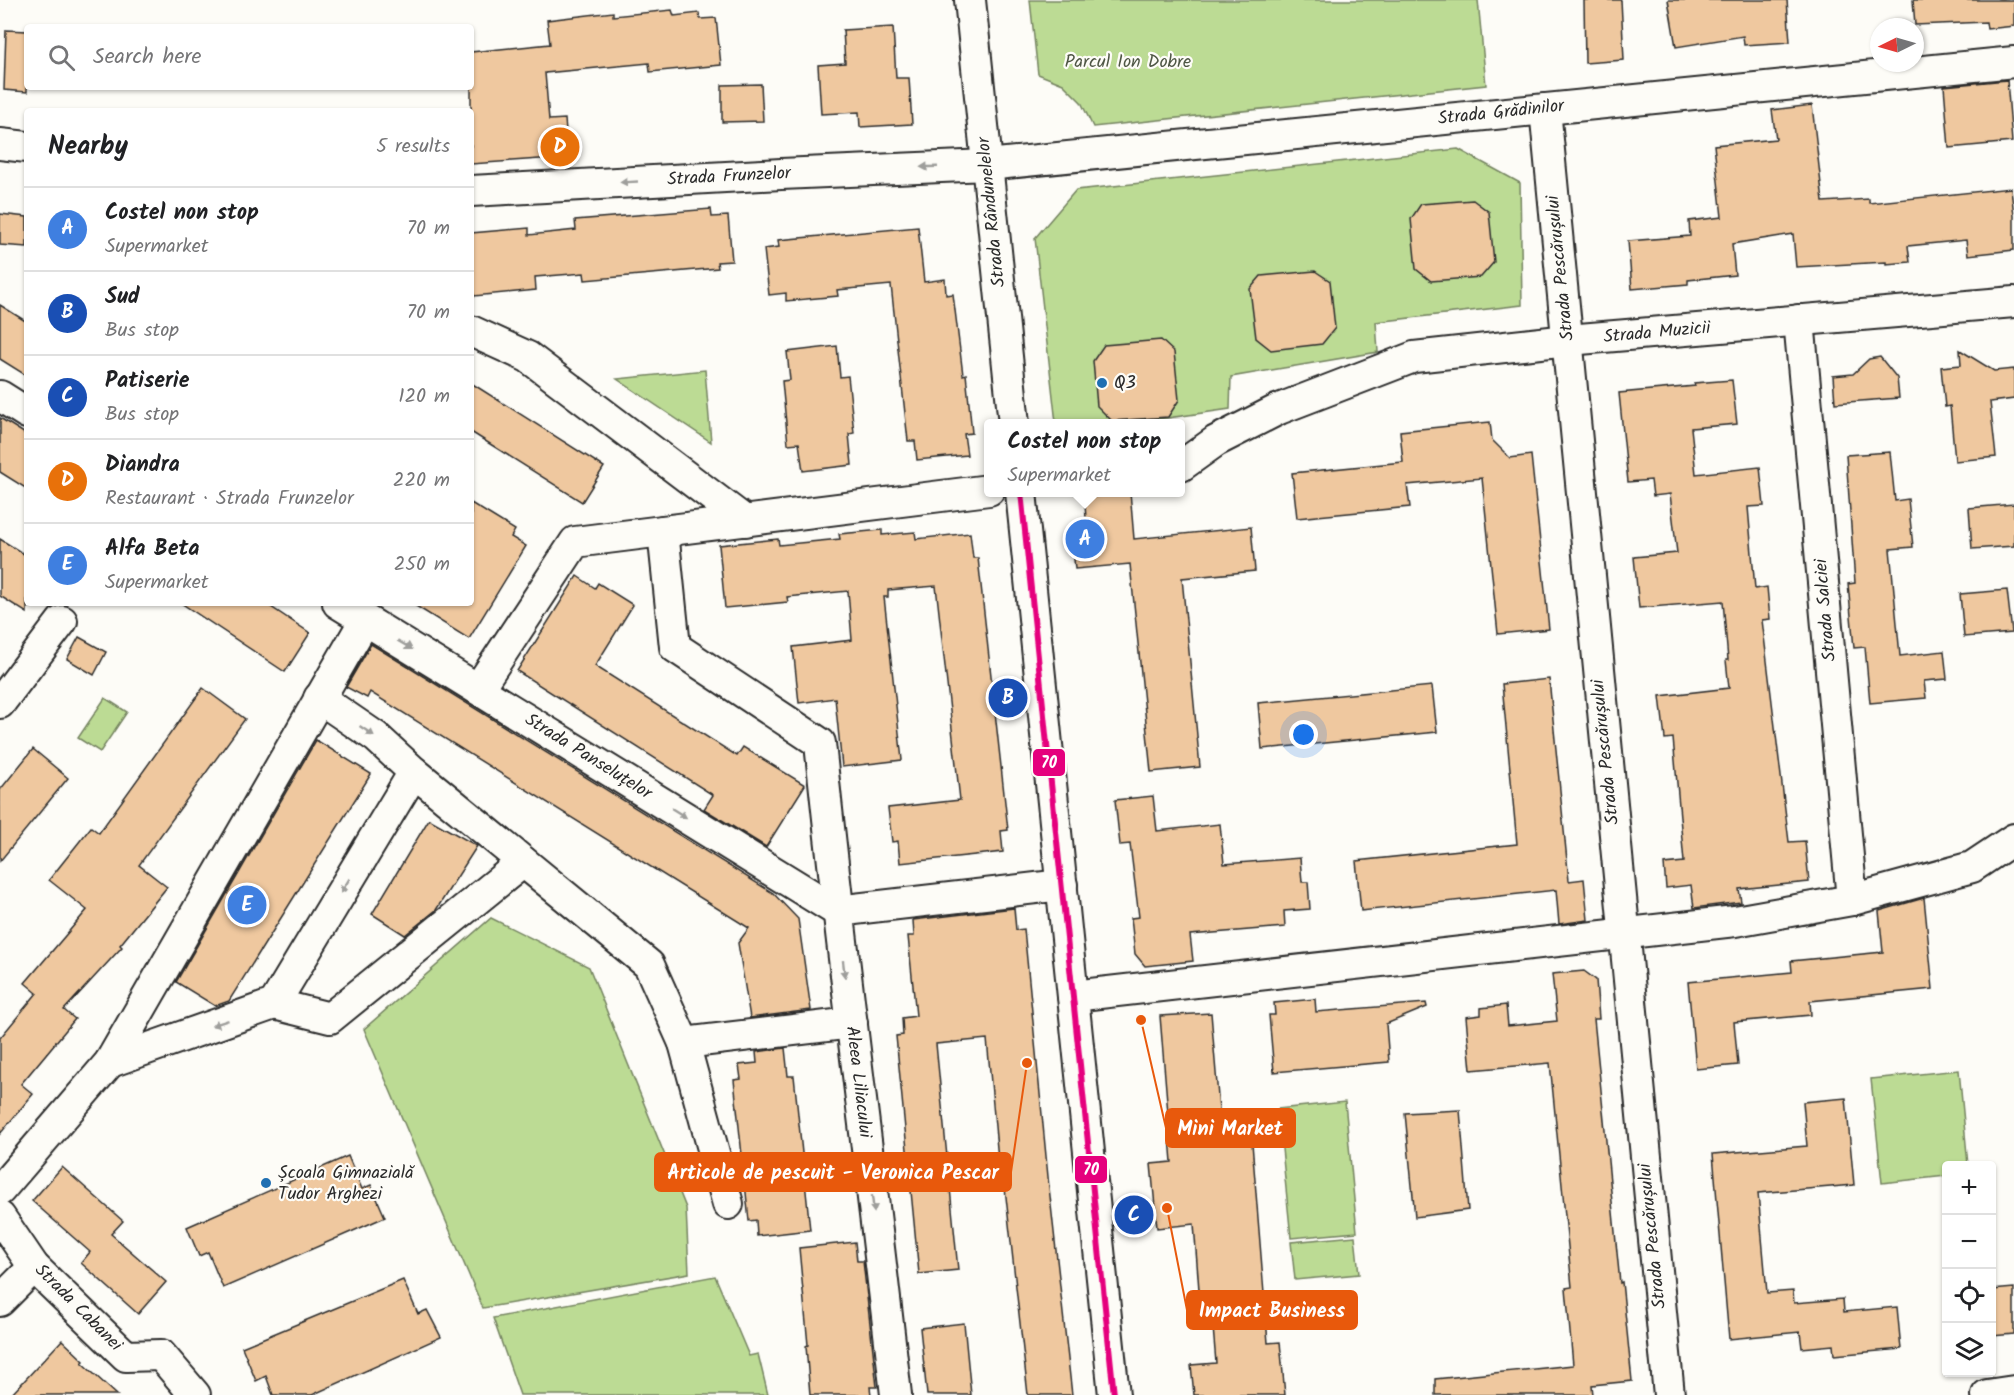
<!DOCTYPE html>
<html lang="en">
<head>
<meta charset="utf-8">
<style>
	body { margin:0; font-family:Kalam,sans-serif; background:#f2f2f2; color:#202124 }
	.controls { position:absolute; right:18px; bottom:18px; display:grid; overflow:hidden; border-radius:6px; box-shadow:0 2px 4px #0004 }
	.controls button { width:54px; height:54px; display:grid; place-items:center; padding:0; border:0; border-bottom:2px solid #e0e0e0; background:#fff; color:#202124; font:30px sans-serif }
	.compass { position:absolute; left:1870px; top:18px; width:54px; height:54px; border-radius:50%; background:#fff; box-shadow:0 2px 4px #0004; rotate:265deg }
	.you { position:absolute; left:1304px; top:735px; width:21px; height:21px; margin:-15px; border:4px solid #fff; border-radius:50%; background:#1a73e8; box-shadow:0 0 0 9px #1a73e833 }
	.badge { display:grid; place-items:center; width:39px; height:39px; border-radius:50%; background:#7c3aed; color:#fff; font-size:20px; font-weight:700 }
	.pin { position:absolute; translate:-50% -50%; border:3px solid #fff; box-shadow:0 2px 6px #0006 }
	.popup { position:absolute; left:984px; top:419px; width:201px; height:78px; box-sizing:border-box; display:grid; place-content:center; border-radius:6px; background:#fff; filter:drop-shadow(0 2px 4px #0005); font-size:20px; white-space:nowrap; color:#757577 }
	.popup b { font-size:22px; color:#202124 }
	.popup::after { content:''; position:absolute; left:50%; top:100%; margin-left:-12px; border:12px solid transparent; border-top-color:#fff }
	.list { margin:0; padding:0; list-style:none }
	h2 { display:flex; justify-content:space-between; align-items:center; height:78px; margin:0; padding:0 24px; font-size:26px }
	h2 small { font-size:20px; font-weight:400; color:#757577 }
	.list li { display:grid; grid-template-columns:39px 1fr auto; gap:18px; align-items:center; box-sizing:border-box; height:84px; padding:0 24px; border-top:2px solid #e0e0e0 }
	.list b { display:block; font-size:22px; white-space:nowrap }
	.list p { margin:0; font-size:20px; white-space:nowrap; color:#757577 }
	.list em { font-size:20px; font-style:normal; color:#757577 }
	.icon { flex:none; width:33px; height:33px; fill:none; stroke:currentColor; stroke-width:2; stroke-linecap:round; stroke-linejoin:round }
	.map { position:relative; flex:none; width:2014px; height:1395px; overflow:hidden }
	.search { position:absolute; background:#fff; box-shadow:0 2px 4px #0004; left:24px; top:24px; width:450px; height:66px; display:flex; align-items:center; gap:15px; box-sizing:border-box; padding:0 21px; border-radius:6px; color:#757577; font-size:22px }
	.panel { position:absolute; background:#fff; box-shadow:0 2px 4px #0004; left:24px; top:108px; width:450px; height:498px; border-radius:6px }
	.map>svg:first-child { display:block }
</style>
</head>
<body>
<div class="map">
<svg width="2014" height="1395" viewBox="0 0 2014 1395">
	<rect width="100%" height="100%" fill="#fdfcf7"/>
	<filter id="ink" filterUnits="userSpaceOnUse"><feTurbulence type="fractalNoise" baseFrequency=".0167" numOctaves="2"/><feDisplacementMap in="SourceGraphic" scale="12" xChannelSelector="R" yChannelSelector="G"/><feConvolveMatrix kernelMatrix="1 2 1 2 8 2 1 2 1" color-interpolation-filters="sRGB"/></filter>
	<g filter="url(#ink)">
		<g fill="#bcdb94" stroke="#748360" stroke-width="1.5">
			<polygon points="1030,0 1478,0 1486,85 1093,127 1081,102 1063,84 1038,74"/>
			<polygon points="1458,149 1520,183 1522,305 1376,322 1378,352 1231,377 1230,409 1133,423 1056,423 1035,238 1076,190"/>
			<polygon points="705,370 711,442 617,379"/>
			<polygon points="105,698 127,712 100,752 78,738"/>
			<polygon points="491,918 589,967 686,1208 689,1273 483,1308 364,1029"/>
			<polygon points="1959,1070 1968,1165 1946,1166 1946,1176 1882,1183 1871,1079"/>
			<polygon points="1345,1102 1357,1232 1291,1238 1278,1109"/>
			<polygon points="1355,1236 1359,1274 1295,1280 1291,1242"/>
			<polygon points="715,1276 749,1356 758,1354 768,1395 520,1395 493,1318"/>
		</g>
		<g fill="#efc89f" stroke="#2b2b2b" stroke-width="1.5">
			<polygon points="1584,0 1621,0 1624,60 1585,63"/>
			<polygon points="1668,0 1787,0 1790,42 1744,45 1743,36 1676,47"/>
			<polygon points="1913,0 2014,0 2014,26 1987,29 1986,22 1915,25"/>
			<polygon points="672,10 674,16 699,13 700,19 716,18 721,65 650,72 649,63 545,73 549,120 565,119 568,157 471,164 471,52 550,44 547,20 613,12 613,16"/>
			<polygon points="893,27 896,78 909,78 912,124 860,127 859,112 821,114 818,65 845,63 843,30"/>
			<polygon points="6,30 27,31 27,92 4,90"/>
			<polygon points="2007,80 2012,142 1949,148 1944,86"/>
			<polygon points="761,84 763,121 722,122 722,85"/>
			<polygon points="1812,105 1823,202 1869,199 1869,203 2011,188 2014,216 2014,250 1968,255 1966,240 1908,246 1910,262 1886,264 1886,262 1796,267 1793,234 1732,244 1735,275 1688,280 1688,284 1632,289 1628,241 1690,236 1689,221 1722,217 1714,145 1776,139 1772,110"/>
			<polygon points="1473,200 1489,212 1494,262 1481,277 1431,281 1416,269 1411,219 1421,204"/>
			<polygon points="711,209 712,217 728,216 732,261 717,262 718,268 585,280 584,273 535,277 536,290 474,296 473,289 471,289 471,233 529,228 529,235 576,230 575,220"/>
			<polygon points="0,214 27,217 27,247 0,245"/>
			<polygon points="918,227 924,282 945,279 946,295 953,294 963,375 966,374 972,433 964,434 967,455 917,460 915,441 908,441 891,285 837,290 838,296 786,301 786,293 769,295 764,249 779,247 778,240"/>
			<polygon points="1315,271 1330,281 1335,328 1322,344 1271,350 1256,338 1250,289 1261,276"/>
			<polygon points="0,305 27,322 27,376 0,359"/>
			<polygon points="1161,340 1174,352 1179,400 1168,417 1112,421 1097,406 1093,361 1104,345"/>
			<polygon points="837,346 840,377 848,376 854,433 849,434 852,465 803,471 799,443 788,444 782,381 790,380 787,352"/>
			<polygon points="1960,350 1994,371 2014,369 2014,399 1990,402 1996,457 1955,461 1950,406 1945,407 1941,367 1961,365"/>
			<polygon points="1880,357 1897,378 1899,398 1835,403 1833,376 1853,374 1869,359"/>
			<polygon points="1732,380 1737,424 1691,428 1696,474 1760,467 1764,506 1748,507 1755,589 1767,587 1770,619 1762,620 1789,842 1805,841 1809,882 1739,889 1741,902 1694,908 1691,885 1666,888 1664,864 1684,862 1673,738 1665,739 1660,696 1729,688 1726,660 1728,660 1723,601 1639,608 1634,557 1677,553 1670,494 1653,496 1651,480 1628,482 1619,393 1695,386 1694,383"/>
			<polygon points="471,383 604,467 582,502 471,432"/>
			<polygon points="0,418 27,435 27,489 0,472"/>
			<polygon points="1490,422 1492,440 1510,458 1531,455 1549,629 1498,634 1482,478 1407,485 1410,507 1297,518 1292,473 1403,462 1400,431"/>
			<polygon points="1890,452 1895,501 1908,499 1913,547 1890,549 1900,656 1944,651 1947,679 1924,681 1926,698 1870,703 1865,647 1854,648 1848,584 1855,583 1846,455"/>
			<polygon points="1084,492 1130,492 1134,539 1251,527 1255,571 1182,578 1200,767 1151,772 1130,564 1075,569 1072,539 1086,518"/>
			<polygon points="471,503 515,530 511,537 526,546 469,639 411,603 471,603"/>
			<polygon points="2014,504 2014,546 1972,549 1969,508"/>
			<polygon points="882,530 882,535 915,532 916,539 970,533 973,558 978,558 1008,830 1001,831 1003,852 900,863 898,841 892,842 888,808 960,800 936,586 888,590 888,597 884,597 902,760 842,767 835,698 799,703 793,647 852,640 848,591 787,597 788,602 725,608 719,545 778,539 779,545 840,539 839,534"/>
			<polygon points="0,539 27,556 27,613 0,596"/>
			<polygon points="577,576 595,588 598,583 633,605 595,666 737,756 743,747 805,785 766,847 704,809 713,795 517,671"/>
			<polygon points="2007,590 2012,633 1964,637 1960,594"/>
			<polygon points="181,603 265,603 310,633 285,672"/>
			<polygon points="79,637 106,652 94,675 67,659"/>
			<polygon points="371,644 773,893 798,919 811,1010 750,1018 738,943 749,928 370,692 367,698 346,687"/>
			<polygon points="1549,679 1569,881 1584,879 1588,920 1559,924 1556,890 1361,911 1356,861 1517,844 1502,684"/>
			<polygon points="1432,686 1437,732 1262,749 1258,703"/>
			<polygon points="203,688 245,719 139,865 167,887 120,945 122,947 64,1010 75,1019 21,1084 33,1094 0,1134 0,1038 37,993 25,983 87,910 49,880 91,827 99,833"/>
			<polygon points="316,740 371,774 229,1001 215,1006 176,982"/>
			<polygon points="33,749 68,778 0,861 0,790"/>
			<polygon points="1153,796 1157,831 1220,824 1224,864 1300,858 1302,882 1308,882 1310,909 1284,911 1285,927 1190,935 1193,961 1145,966 1135,954 1131,918 1139,917 1130,844 1120,845 1115,800"/>
			<polygon points="429,819 477,846 436,910 405,935 372,914"/>
			<polygon points="1924,898 1933,989 1810,1001 1811,1015 1734,1022 1738,1065 1696,1069 1688,982 1792,972 1791,961 1883,952 1879,911"/>
			<polygon points="1014,908 1016,930 1024,929 1049,1187 1072,1395 1028,1395 1003,1170 999,1170 987,1039 936,1044 958,1270 919,1274 896,1036 903,1035 902,1018 916,1016 908,936 914,936 913,920"/>
			<polygon points="1584,971 1596,980 1599,1019 1594,1019 1620,1283 1622,1282 1632,1381 1592,1385 1593,1395 1435,1395 1435,1379 1573,1365 1566,1288 1572,1287 1550,1063 1471,1070 1466,1017 1481,1015 1481,1008 1506,1005 1508,1026 1557,1021 1552,974"/>
			<polygon points="1315,999 1316,1012 1426,1003 1427,1007 1386,1024 1389,1062 1274,1072 1269,1015 1275,1015 1274,1003"/>
			<polygon points="1211,1013 1220,1121 1250,1118 1268,1343 1280,1342 1285,1395 1194,1395 1191,1365 1216,1363 1212,1315 1201,1316 1194,1224 1157,1228 1151,1164 1172,1162 1160,1016"/>
			<polygon points="785,1048 788,1076 794,1076 810,1230 757,1236 756,1220 749,1221 734,1080 741,1079 739,1065 757,1063 756,1052"/>
			<polygon points="1846,1098 1854,1185 1758,1193 1767,1293 1793,1291 1794,1303 1843,1299 1844,1312 1897,1307 1901,1349 1834,1355 1833,1345 1802,1348 1800,1332 1729,1339 1713,1154 1807,1146 1803,1102"/>
			<polygon points="1460,1110 1468,1210 1415,1217 1405,1113"/>
			<polygon points="348,1156 362,1189 371,1185 385,1217 223,1288 208,1252 199,1256 187,1227"/>
			<polygon points="62,1167 123,1221 111,1234 166,1282 138,1314 81,1263 90,1252 32,1201"/>
			<polygon points="855,1242 857,1261 863,1261 877,1387 870,1387 871,1395 810,1395 806,1346 808,1345 799,1248"/>
			<polygon points="403,1280 418,1314 427,1310 441,1337 312,1395 273,1395 266,1376 256,1381 242,1347"/>
			<polygon points="2014,1288 2014,1334 1992,1336 1992,1290"/>
			<polygon points="964,1323 971,1395 927,1395 920,1328"/>
			<polygon points="62,1340 84,1361 82,1363 117,1395 11,1395"/>
		</g>
		<g fill="none" stroke-linecap="round" stroke-linejoin="round">
			<defs>
				<g id="minor">
					<polyline points="970,0 1014,424"/>
					<polyline points="1545,109 1669,1395"/>
					<polyline points="0,144 27,147"/>
					<polyline points="471,191 781,174 987,165 2014,62"/>
					<polyline points="1799,320 1852,900"/>
					<polyline points="471,331 528,357 745,521"/>
					<polyline points="0,396 27,413"/>
					<polyline points="1181,466 1216,441 1279,409 1414,357 1568,340 2014,302"/>
					<polyline points="1021,492 1114,1395"/>
					<path d="M663 531 675 647 820 743C842 961 872 1177 896 1395"/>
					<polyline points="338,603 837,911"/>
					<polyline points="478,689 575,542 989,490"/>
					<polyline points="0,703 62,621"/>
					<polyline points="414,772 649,965 684,1043 728,1204"/>
					<polyline points="837,911 1062,885"/>
					<polyline points="1073,996 1735,921 1852,900 1972,867 2014,839"/>
					<polyline points="274,1004 330,1018 523,862"/>
					<polyline points="684,1043 852,1023"/>
					<polyline points="110,1062 274,1004 414,772 376,737 319,698"/>
					<polyline points="0,1190 110,1062 365,620"/>
					<polyline points="0,1217 34,1267 126,1356 161,1355 195,1395"/>
					<polyline points="0,1301 34,1267"/>
					<polyline points="1987,1395 2014,1391"/>
				</g>
			</defs>
			<use href="#minor" stroke="#2b2b2b" stroke-width="34"/>
			<use href="#minor" stroke="#fdfcf7" stroke-width="30"/>
			<defs>
				<polyline id="bus-1" points="1021,492 1114,1395"/>
			</defs>
			<use href="#bus-1" stroke="#fdfcf7" stroke-width="10"/>
			<use href="#bus-1" stroke="#e5007d" stroke-width="6"/>
		</g>
		<defs><path id="oneway-solid" d="M-6-.8H1V-3.2L6.5 0L1 3.2V.8H-6Z" transform="scale(1.5)"/></defs>
		<g fill="#9e9e9b">
			<use href="#oneway-solid" transform="translate(929 167) rotate(178)"/>
			<use href="#oneway-solid" transform="translate(629 182) rotate(177)"/>
			<use href="#oneway-solid" transform="translate(405 645) rotate(31)"/>
			<use href="#oneway-solid" transform="translate(367 731) rotate(34)"/>
			<use href="#oneway-solid" transform="translate(679 813) rotate(32)"/>
			<use href="#oneway-solid" transform="translate(345 886) rotate(121)"/>
			<use href="#oneway-solid" transform="translate(844 969) rotate(83)"/>
			<use href="#oneway-solid" transform="translate(220 1023) rotate(161)"/>
			<use href="#oneway-solid" transform="translate(873 1204) rotate(83)"/>
		</g>
	</g>
	<g fill="#1f6fb2" stroke="#fdfcf7" stroke-width="2">
		<circle cx="1102" cy="383" r="6"/>
		<circle cx="266" cy="1183" r="6"/>
	</g>
	<g text-anchor="middle" dominant-baseline="central" stroke-width="4.5" stroke-linejoin="round" paint-order="stroke">
		<g font-size="18" fill="#4f5745" stroke="#fdfcf7">
			<text x="1128" y="62">Parcul Ion Dobre</text>
		</g>
		<g font-size="18" fill="#2b2b2b" stroke="#fdfcf7">
			<text transform="translate(1501 113) rotate(-6)">Strada Grădinilor</text>
			<text transform="translate(729 177) rotate(-3)">Strada Frunzelor</text>
			<text transform="translate(992 212) rotate(-96)">Strada Rândunelelor</text>
			<text transform="translate(1561 268) rotate(-96)">Strada Pescărușului</text>
			<text transform="translate(1657 333) rotate(-5)">Strada Muzicii</text>
			<text transform="translate(1826 610) rotate(-95)">Strada Salciei</text>
			<text transform="translate(1606 752) rotate(-96)">Strada Pescărușului</text>
			<text transform="translate(588 757) rotate(32)">Strada Panseluțelor</text>
			<text transform="translate(858 1082) rotate(83)">Aleea Liliacului</text>
			<text transform="translate(1653 1236) rotate(-96)">Strada Pescărușului</text>
			<text transform="translate(78 1308) rotate(45)">Strada Cabanei</text>
		</g>
		<g font-size="18" fill="#2b2b2b" stroke="#fdfcf7" text-anchor="start">
			<text x="1114" y="383">Q3</text>
			<text x="278" y="1173">Școala Gimnazială<tspan x="278" dy="21">Tudor Arghezi</tspan></text>
		</g>
	</g>
	<path fill="none" stroke="#e8590c" stroke-width="2" d="M1141 1020L1166 1128M1027 1063L1011 1172M1167 1208L1187 1310"/>
	<g fill="#e8590c" stroke="#fdfcf7" stroke-width="2">
		<circle cx="1141" cy="1020" r="6"/>
		<circle cx="1027" cy="1063" r="6"/>
		<circle cx="1167" cy="1208" r="6"/>
	</g>
	<g fill="#e8590c" stroke="#e8590c" stroke-width="2">
		<rect x="1166" y="1109" width="129" height="38" rx="6"/>
		<rect x="655" y="1153" width="356" height="38" rx="6"/>
		<rect x="1187" y="1291" width="170" height="38" rx="6"/>
	</g>
	<g font-size="20" text-anchor="middle" font-weight="bold" fill="#fff">
		<text x="1230" y="1135">Mini Market</text>
		<text x="833" y="1179">Articole de pescuit - Veronica Pescar</text>
		<text x="1272" y="1317">Impact Business</text>
	</g>
	<g stroke="#fdfcf7" stroke-width="2">
		<rect x="1032" y="748" width="34" height="29" rx="6" fill="#e5007d"/>
		<rect x="1074" y="1155" width="34" height="29" rx="6" fill="#e5007d"/>
	</g>
	<g font-size="16" text-anchor="middle" font-weight="bold" fill="#fff">
		<text x="1049" y="768">70</text>
		<text x="1091" y="1175">70</text>
	</g>
</svg>
<div class="controls">
<button>+</button>
<button>−</button>
<button><svg class="icon" aria-label="locate" viewBox="0 0 24 24"><circle cx="12" cy="12" r="6"/><path d="M12 2v4M12 18v4M2 12h4M18 12h4"/></svg></button>
<button><svg class="icon" aria-label="layers" viewBox="0 0 24 24"><path d="M12 4l9 5-9 5-9-5zM3 14l9 5 9-5"/></svg></button>
</div>
<svg class="compass" viewBox="-18 -18 36 36"><path d="M0-13l5 13h-10z" fill="#e53935"/><path d="M0 13l5-13h-10z" fill="#757577"/></svg>
<div class="you"></div>
<div class="pin badge" style="left:1085px;top:539px;background:#3f7fe0">A</div>
<div class="popup"><b>Costel non stop</b>Supermarket</div>
<div class="pin badge" style="left:1008px;top:698px;background:#1a4fb4">B</div>
<div class="pin badge" style="left:1134px;top:1215px;background:#1a4fb4">C</div>
<div class="pin badge" style="left:560px;top:147px;background:#e8710a">D</div>
<div class="pin badge" style="left:247px;top:905px;background:#3f7fe0">E</div>
<div class="search"><svg class="icon" aria-label="search" viewBox="0 0 24 24"><circle cx="10" cy="10" r="6"/><path d="M15 15l6 6"/></svg>Search here</div>
<section class="panel">
<h2>Nearby<small>5 results</small></h2>
<ul class="list">
<li><span class="badge" style="background:#3f7fe0">A</span><div><b>Costel non stop</b><p>Supermarket</p></div><em>70 m</em></li>
<li><span class="badge" style="background:#1a4fb4">B</span><div><b>Sud</b><p>Bus stop</p></div><em>70 m</em></li>
<li><span class="badge" style="background:#1a4fb4">C</span><div><b>Patiserie</b><p>Bus stop</p></div><em>120 m</em></li>
<li><span class="badge" style="background:#e8710a">D</span><div><b>Diandra</b><p>Restaurant · Strada Frunzelor</p></div><em>220 m</em></li>
<li><span class="badge" style="background:#3f7fe0">E</span><div><b>Alfa Beta</b><p>Supermarket</p></div><em>250 m</em></li>
</ul>
</section>
</div>
</body>
</html>
